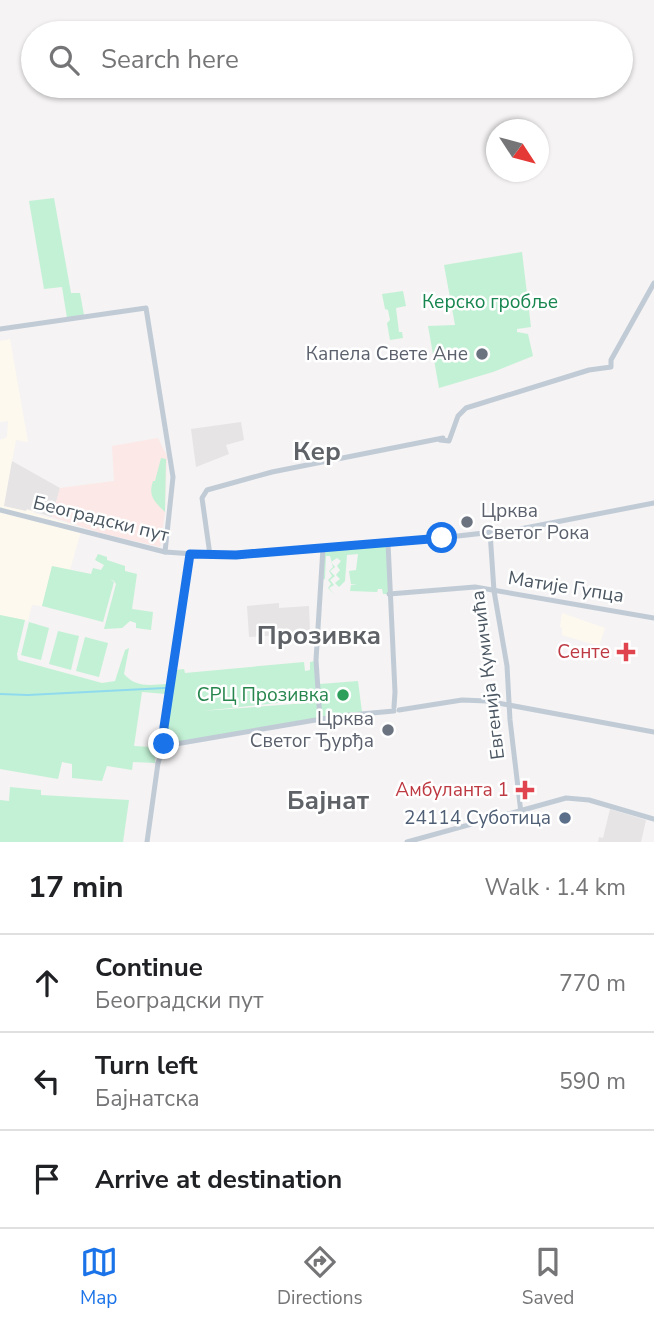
<!DOCTYPE html>
<html lang="en">
<head>
<meta charset="utf-8">
<style>
	body { margin:0; font-family:"Nunito Sans",sans-serif; background:#f2f2f2; color:#202124 }
	.compass { position:absolute; left:486px; top:119px; width:63px; height:63px; border-radius:50%; background:#fff; box-shadow:0 2px 5px #0004; rotate:126deg }
	.stop { position:absolute; width:21px; height:21px; margin:-16px; border:5px solid #1a73e8; border-radius:50%; background:#fff }
	.stop.end { background:#1a73e8; border-color:#fff; box-shadow:0 2px 7px #0008 }
	.list { margin:0; padding:0; list-style:none }
	h2 { display:flex; justify-content:space-between; align-items:center; height:91px; margin:0; padding:0 28px; font-size:30px }
	h2 small { font-size:23px; font-weight:400; color:#757577 }
	.list li { display:grid; grid-template-columns:46px 1fr auto; gap:21px; align-items:center; box-sizing:border-box; height:98px; padding:0 28px; border-top:2px solid #e0e0e0 }
	.list b { display:block; font-size:26px; white-space:nowrap }
	.list p { margin:0; font-size:23px; white-space:nowrap; color:#757577 }
	.list em { font-size:23px; font-style:normal; color:#757577 }
	.icon { flex:none; width:38px; height:38px; fill:none; stroke:currentColor; stroke-width:2; stroke-linecap:round; stroke-linejoin:round }
	.map { position:relative; flex:none; width:654px; height:842px; overflow:hidden }
	.search { position:absolute; background:#fff; box-shadow:0 2px 5px #0004; left:21px; right:21px; top:21px; height:77px; display:flex; align-items:center; gap:18px; box-sizing:border-box; padding:0 24px; border-radius:38px; color:#757577; font-size:26px }
	.sheet { height:385px; background:#fff }
	nav { display:flex; justify-content:space-around; align-items:center; box-sizing:border-box; height:98px; border-top:2px solid #e0e0e0; background:#fff; font-size:19px; color:#757577 }
	nav a { display:grid; justify-items:center; gap:4px }
	nav .on { color:#1a73e8 }
	.map>svg:first-child { display:block }
</style>
</head>
<body>
<div class="map">
<svg width="654" height="842" viewBox="0 0 654 842">
	<rect width="100%" height="100%" fill="#f5f3f3"/>
	<g fill="#fdf9ef">
		<polygon points="10,339 28,442 16,440 4,506 34,511 34,513 82,528 70,570 52,566 42,606 32,605 28,621 0,615 0,440 7,437 8,421 0,422 0,341"/>
		<polygon points="562,613 605,628 599,646 562,635 562,628 560,627"/>
	</g>
	<g fill="#e6e4e5">
		<polygon points="241,422 244,440 226,445 229,454 196,467 191,429"/>
		<polygon points="12,461 60,488 52,517 27,509 26,511 4,506"/>
		<polygon points="279,603 279,608 309,606 310,633 249,637 247,606"/>
		<polygon points="610,809 646,820 641,842 598,842 599,837 603,838"/>
	</g>
	<polygon fill="#fce8e6" points="158,438 167,456 165,512 160,547 101,533 52,517 60,488 114,481 112,446"/>
	<g fill="#c3f1d5">
		<polygon points="54,198 71,293 80,293 84,315 67,318 62,287 44,289 29,201"/>
		<polygon points="522,252 531,327 517,329 517,332 528,334 533,356 493,372 439,388 428,326 455,325 444,265"/>
		<polygon points="403,291 406,306 396,308 399,332 402,332 403,338 390,340 387,323 390,320 388,310 385,309 382,294"/>
		<path d="M161 458 166 459 165 512C154 501 148 496 153 481H155Z"/>
		<polygon points="388,543 389,594 383,594 382,589 378,589 377,592 350,591 351,585 357,585 351,584 349,571 356,570 358,554 347,555 345,581 339,587 335,583 340,579 336,575 340,570 337,566 341,561 337,558 331,562 335,567 330,571 335,576 330,580 334,585 329,588 334,594 328,588 331,584 328,580 332,576 329,571 333,567 330,556 326,556 325,579 321,580 323,548"/>
		<polygon points="98,554 107,557 107,560 125,566 125,571 137,574 132,609 153,612 151,630 136,628 136,623 130,621 122,628 104,629 116,584 114,581 110,579 114,582 103,622 42,606 52,566 91,574 93,568 101,570 104,565 95,560"/>
		<path d="M0 615 25 620 17 654 18 660 102 683 115 681 125 650 129 648 124 674C136 688 150 685 167 684L166 694 142 692 134 746 152 747 156 750 155 763 133 762 132 770 107 766 102 781 72 778V764L62 762 58 779 0 769Z"/>
		<polygon points="29,622 49,628 41,660 21,655"/>
		<polygon points="58,631 79,636 71,670 49,664"/>
		<polygon points="85,637 108,643 99,677 76,671"/>
		<polygon points="315,661 317,699 202,711 320,702 320,684 358,681 362,712 178,742 165,742 176,670 184,669 185,673 304,662 305,671 310,670 310,662"/>
		<polygon points="10,787 41,790 41,795 129,800 123,842 0,842 0,800 9,801"/>
	</g>
	<g fill="none" stroke-linecap="round" stroke-linejoin="round">
		<polyline stroke="#90daee" stroke-width="2" points="0,694 28,695 165,688"/>
		<g stroke="#c1cbd6" stroke-width="5">
			<polyline points="0,329 146,308 173,477 165,552"/>
			<polyline points="440,440 449,441 458,416 466,408 589,370 611,367 611,360 654,283"/>
			<polyline points="0,510 165,552 223,556 440,538 520,529 654,503"/>
			<polyline points="490,532 494,591 507,666 510,720 521,813"/>
			<polyline points="388,543 395,692 394,707"/>
			<polyline points="210,555 202,498 207,490 272,472 443,438"/>
			<polyline points="389,594 475,587 654,618"/>
			<polyline points="399,710 462,700 487,701 654,732"/>
			<polyline points="320,720 316,660 323,548"/>
			<polyline points="164,746 339,716 394,711"/>
			<polyline points="158,763 164,745 164,727 190,554"/>
			<polyline points="147,842 158,763"/>
			<polyline points="407,842 566,798 589,800 654,819"/>
		</g>
	</g>
	<g fill="none" stroke-linecap="round" stroke-linejoin="round">
		<polyline stroke="#1a73e8" stroke-width="9" points="164,744 164,727 190,554 236,555 442,538"/>
	</g>
	<g fill="#6b7280" stroke="#fff" stroke-width="2.5">
		<circle cx="482" cy="354" r="7"/>
		<circle cx="467" cy="522" r="7"/>
		<circle cx="388" cy="730" r="7"/>
	</g>
	<g fill="#e0444e" stroke="#fff" stroke-width="2.5">
		<path d="M622.5 641.5h7v7h7v7h-7v7h-7v-7h-7v-7h7z"/>
		<path d="M521.5 779.5h7v7h7v7h-7v7h-7v-7h-7v-7h7z"/>
	</g>
	<circle fill="#2e9e5b" stroke="#fff" stroke-width="2.5" cx="343" cy="695" r="7"/>
	<circle fill="#5c6f8a" stroke="#fff" stroke-width="2.5" cx="565" cy="818" r="7"/>
	<g text-anchor="middle" dominant-baseline="central" stroke-width="5" stroke-linejoin="round" paint-order="stroke">
		<g font-size="19" fill="#17864f" stroke="#fff">
			<text x="490" y="302">Керско гробље</text>
		</g>
		<g font-size="19" fill="#5b616d" stroke="#fff" text-anchor="end">
			<text x="468" y="354">Капела Свете Ане</text>
			<text x="481" y="511" text-anchor="start">Црква<tspan x="481" dy="22">Светог Рока</tspan></text>
			<text x="374" y="719">Црква<tspan x="374" dy="22">Светог Ђурђа</tspan></text>
		</g>
		<g font-size="19" fill="#4a5661" stroke="#fff">
			<text transform="translate(101 519) rotate(14)">Београдски пут</text>
			<text transform="translate(566 587) rotate(9)">Матије Гупца</text>
			<text transform="translate(488 675) rotate(-97)">Евгенија Кумичића</text>
		</g>
		<g font-size="19" fill="#be3a42" stroke="#fff" text-anchor="end">
			<text x="610" y="652">Сенте</text>
			<text x="509" y="790">Амбуланта 1</text>
		</g>
		<g font-size="19" fill="#27864d" stroke="#fff" text-anchor="end">
			<text x="329" y="695">СРЦ Прозивка</text>
		</g>
		<g font-size="19" fill="#4e5e75" stroke="#fff" text-anchor="end">
			<text x="551" y="818">24114 Суботица</text>
		</g>
		<g font-size="26" font-weight="bold" fill="#5f6368" stroke="#fff">
			<text x="317" y="451">Кер</text>
			<text x="319" y="635">Прозивка</text>
			<text x="328" y="800">Бајнат</text>
		</g>
	</g>
</svg>
<svg class="compass" viewBox="-18 -18 36 36"><path d="M0-13l5 13h-10z" fill="#e53935"/><path d="M0 13l5-13h-10z" fill="#757577"/></svg>
<div class="stop" style="left:442px;top:538px"></div>
<div class="stop end" style="left:164px;top:744px"></div>
<div class="search"><svg class="icon" aria-label="search" viewBox="0 0 24 24"><circle cx="10" cy="10" r="6"/><path d="M15 15l6 6"/></svg>Search here</div>
</div>
<section class="sheet">
<h2>17 min<small>Walk · 1.4 km</small></h2>
<ul class="list">
<li><svg class="icon" aria-label="ahead" viewBox="0 0 24 24"><path d="M12 20V5M6 11l6-6 6 6"/></svg><div><b>Continue</b><p>Београдски пут</p></div><em>770 m</em></li>
<li><svg class="icon" aria-label="left" viewBox="0 0 24 24"><path d="M17 20v-9H6M10 6l-5 5 5 5"/></svg><div><b>Turn left</b><p>Бајнатска</p></div><em>590 m</em></li>
<li><svg class="icon" aria-label="arrive" viewBox="0 0 24 24"><path d="M6 21V4h12l-3 4 3 4H6"/></svg><div><b>Arrive at destination</b></div></li>
</ul>
</section>
<nav>
<a class="on"><svg class="icon" aria-label="map" viewBox="0 0 24 24"><path d="M3 6l6-2 6 2 6-2v14l-6 2-6-2-6 2zM9 4v14M15 6v14"/></svg>Map</a>
<a><svg class="icon" aria-label="directions" viewBox="0 0 24 24"><path d="M12 3l9 9-9 9-9-9zM9 14v-3h6M13 9l2 2-2 2"/></svg>Directions</a>
<a><svg class="icon" aria-label="saved" viewBox="0 0 24 24"><path d="M7 4h10v16l-5-4-5 4z"/></svg>Saved</a>
</nav>
</body>
</html>
